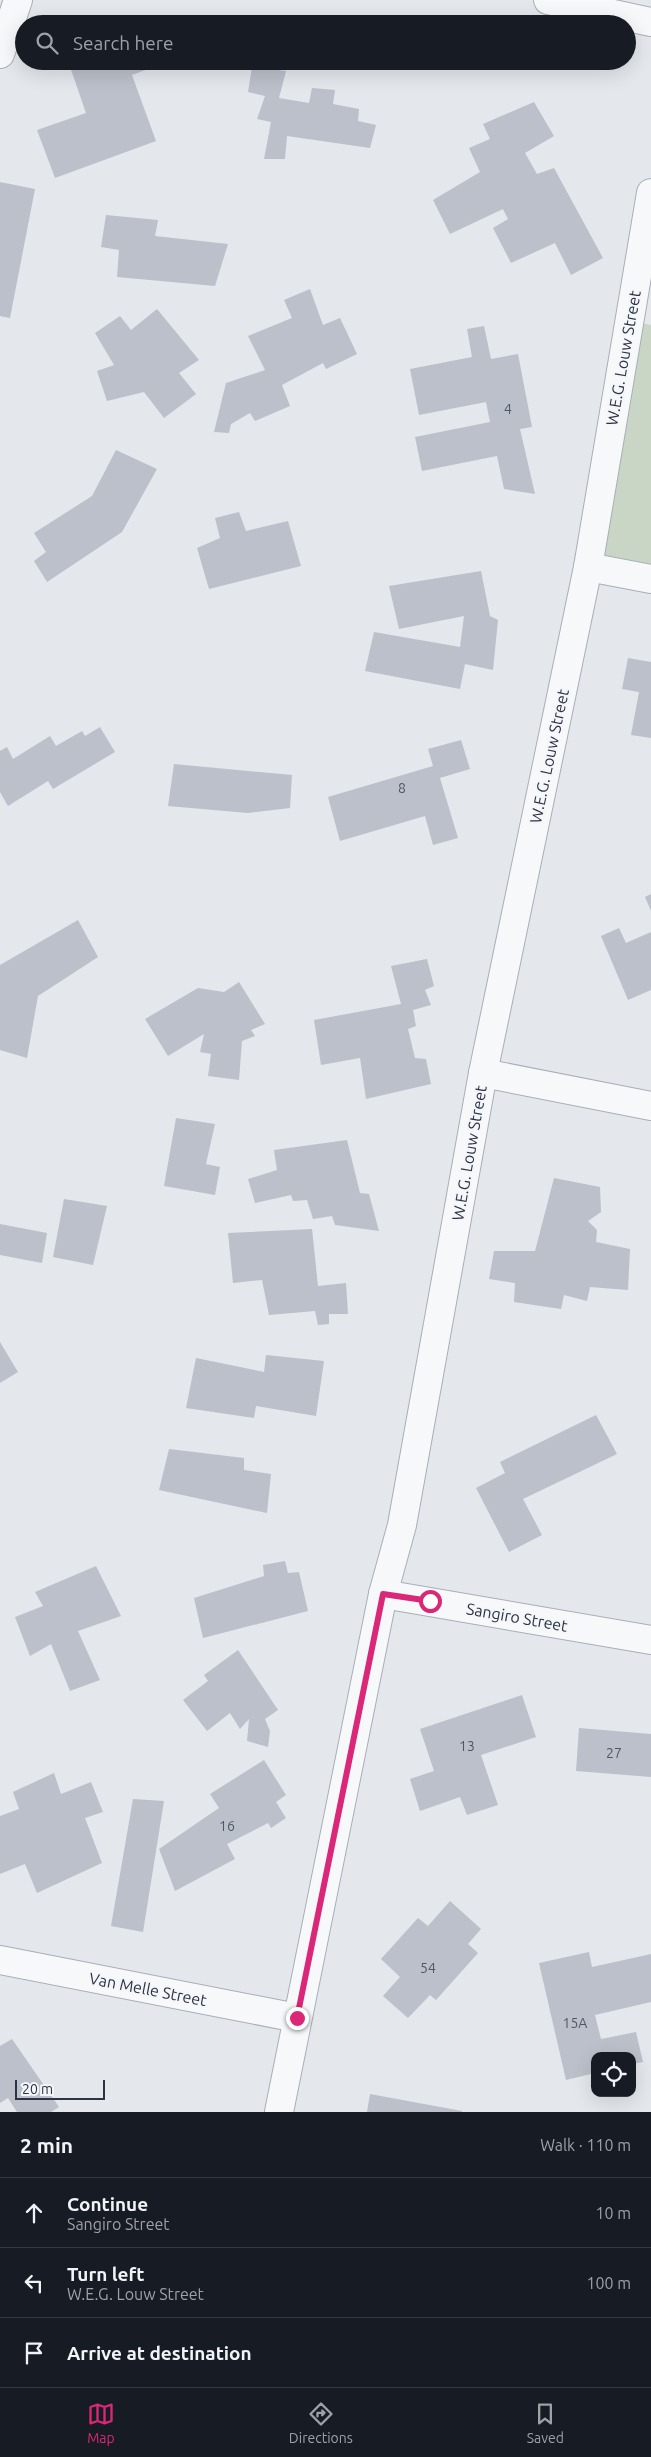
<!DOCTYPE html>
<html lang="en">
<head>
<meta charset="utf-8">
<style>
	body { margin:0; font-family:Ubuntu,sans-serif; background:#20242c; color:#f1f3f6 }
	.controls { position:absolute; right:15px; bottom:15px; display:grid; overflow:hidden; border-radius:10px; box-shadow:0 5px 20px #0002 }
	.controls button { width:45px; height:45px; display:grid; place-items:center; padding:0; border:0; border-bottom:1px solid #363941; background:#171b24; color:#f1f3f6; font:25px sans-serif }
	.scale { position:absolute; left:15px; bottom:12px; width:90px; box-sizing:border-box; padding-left:5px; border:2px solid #2b3445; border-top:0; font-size:14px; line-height:18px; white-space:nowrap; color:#2b3445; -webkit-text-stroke:4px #f4f6f9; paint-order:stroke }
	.stop { position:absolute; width:15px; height:15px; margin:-11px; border:4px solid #db2777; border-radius:50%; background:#fff }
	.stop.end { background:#db2777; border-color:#fff; box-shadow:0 1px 5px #0008 }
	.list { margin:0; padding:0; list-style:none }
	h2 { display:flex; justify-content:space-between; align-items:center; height:65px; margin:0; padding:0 20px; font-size:21px }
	h2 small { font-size:16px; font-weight:400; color:#9ea1a6 }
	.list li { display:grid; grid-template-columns:32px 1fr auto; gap:15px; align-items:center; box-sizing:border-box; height:70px; padding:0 20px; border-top:1px solid #363941 }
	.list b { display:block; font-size:19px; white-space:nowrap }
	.list p { margin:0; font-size:16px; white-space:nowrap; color:#9ea1a6 }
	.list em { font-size:16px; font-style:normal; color:#9ea1a6 }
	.icon { flex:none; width:28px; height:28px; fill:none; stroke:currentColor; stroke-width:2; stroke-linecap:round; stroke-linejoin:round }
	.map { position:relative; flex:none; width:651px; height:2112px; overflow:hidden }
	.search { position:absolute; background:#171b24; box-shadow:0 5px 20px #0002; left:15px; right:15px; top:15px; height:55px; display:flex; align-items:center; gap:12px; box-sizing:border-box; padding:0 18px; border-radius:28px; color:#9ea1a6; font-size:19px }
	.sheet { height:275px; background:#171b24 }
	nav { display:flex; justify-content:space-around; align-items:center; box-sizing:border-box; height:70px; border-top:1px solid #363941; background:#171b24; font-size:14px; color:#9ea1a6 }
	nav a { display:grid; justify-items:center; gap:2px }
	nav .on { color:#db2777 }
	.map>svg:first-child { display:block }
</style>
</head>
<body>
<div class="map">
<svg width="651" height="2112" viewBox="0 0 651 2112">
	<rect width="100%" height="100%" fill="#e4e7ec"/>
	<polygon fill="#c9d6c5" points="636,322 651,325 651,566 604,558"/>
	<g fill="#bbc0ca">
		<polygon points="68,61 149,61 151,68 132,75 156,141 55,178 37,130 86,113"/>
		<polygon points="252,67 286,71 279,98 309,103 312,88 335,90 333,104 359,109 358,121 376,125 370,148 287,136 285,159 264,159 271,122 257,119 265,96 248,92"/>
		<polygon points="534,102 554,136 525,153 537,174 554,168 603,258 571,275 555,243 511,263 493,228 508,219 503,209 450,234 433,200 480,172 469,148 490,139 483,124"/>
		<polygon points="0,182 35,189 10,318 0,316"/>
		<polygon points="106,215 158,220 155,236 228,244 215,286 117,277 119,250 101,247"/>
		<polygon points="310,289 323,325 340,318 357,354 326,369 323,363 282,385 290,406 255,421 250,413 231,424 229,433 214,432 226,383 265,370 248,336 292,318 284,300"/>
		<polygon points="157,309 199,360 179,373 196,394 164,418 144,392 107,401 97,371 114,365 95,333 120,316 131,330"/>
		<polygon points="484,326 491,359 518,354 532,427 520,429 535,494 504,489 497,456 422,471 415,437 490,422 486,402 419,415 410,369 472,357 467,329"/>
		<polygon points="116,450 157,469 122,532 47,582 34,561 46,552 34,533 92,496"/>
		<polygon points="239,512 246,531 288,521 301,566 209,589 197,548 220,538 215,518"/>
		<polygon points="481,571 490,616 498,620 493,670 465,664 460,689 365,671 374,632 460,647 464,616 399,629 389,586"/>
		<polygon points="628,658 651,662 651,738 631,735 639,692 622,689"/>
		<polygon points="100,727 115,752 53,789 48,781 8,806 0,792 0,751 7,747 13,759 50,736 56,746 82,731 85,736"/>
		<polygon points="461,740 470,769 440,778 458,838 433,845 425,816 340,841 328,797 433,766 428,749"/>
		<polygon points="174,764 292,775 290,808 248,813 168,806"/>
		<polygon points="651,894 651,911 645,897"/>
		<polygon points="78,920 98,957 38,996 27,1058 0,1050 0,965"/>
		<polygon points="619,928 626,943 651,932 651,990 628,1000 601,936"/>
		<polygon points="427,959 434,986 425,990 431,1005 413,1010 416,1026 408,1029 415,1058 426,1059 431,1084 366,1099 360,1058 321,1065 314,1020 401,1004 391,966"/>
		<polygon points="239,982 265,1024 251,1030 255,1036 242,1041 239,1080 208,1076 211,1054 200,1052 204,1034 168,1056 145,1019 198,988 224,992"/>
		<polygon points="176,1118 215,1124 206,1164 220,1167 215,1195 164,1186"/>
		<polygon points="347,1140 360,1193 369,1194 379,1231 335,1225 332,1216 313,1219 307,1200 293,1201 291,1195 255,1203 248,1179 277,1170 274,1150"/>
		<polygon points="554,1178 600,1187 601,1212 588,1221 597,1230 596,1242 630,1249 628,1290 590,1287 587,1301 564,1295 561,1309 514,1302 515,1283 489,1279 494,1251 535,1251"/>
		<polygon points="64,1199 107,1206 93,1265 53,1257"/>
		<polygon points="0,1224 47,1233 42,1263 0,1255"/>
		<polygon points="312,1229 318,1286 346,1283 348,1314 329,1314 329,1324 318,1325 315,1311 269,1315 262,1280 233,1283 228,1233"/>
		<polygon points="0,1342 18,1372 0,1383"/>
		<polygon points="266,1355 324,1361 316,1416 256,1406 254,1418 186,1408 196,1358 264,1372"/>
		<polygon points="596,1415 617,1454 523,1499 542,1535 509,1552 476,1488 505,1473 500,1462"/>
		<polygon points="169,1449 244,1458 244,1470 271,1474 267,1513 159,1490"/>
		<polygon points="285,1561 288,1573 299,1572 308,1611 203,1638 194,1598 264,1576 263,1565"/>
		<polygon points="96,1566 121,1616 78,1631 100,1680 70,1691 51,1644 30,1656 15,1617 43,1606 35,1592"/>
		<polygon points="238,1650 278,1710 265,1719 270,1731 268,1747 247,1741 249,1719 240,1729 230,1713 207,1731 183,1700 208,1681 204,1675"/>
		<polygon points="522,1695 536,1737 481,1755 498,1805 467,1815 460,1797 420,1811 410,1779 434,1771 420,1729"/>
		<polygon points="579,1728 651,1734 651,1777 576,1771"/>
		<polygon points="264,1760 286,1795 276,1802 286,1818 271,1828 268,1823 227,1844 235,1859 175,1891 159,1849 219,1808 210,1794"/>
		<polygon points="54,1773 61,1794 91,1782 103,1812 85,1818 102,1863 37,1893 25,1864 0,1874 0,1816 19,1809 13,1792"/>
		<polygon points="133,1799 164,1801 143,1932 111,1926"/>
		<polygon points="450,1901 481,1929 468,1944 478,1953 436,2000 430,1995 408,2018 383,1996 400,1977 381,1959 418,1918 428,1926"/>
		<polygon points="589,1952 592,1967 651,1954 651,2002 595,2015 601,2039 636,2032 643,2062 632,2064 632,2056 595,2056 595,2073 566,2080 539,1963"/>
		<polygon points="12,2039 59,2107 51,2112 17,2112 8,2098 0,2103 0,2046"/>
		<polygon points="370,2094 462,2111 462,2112 367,2112"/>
	</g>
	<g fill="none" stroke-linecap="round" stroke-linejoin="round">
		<defs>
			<g id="minor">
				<polyline points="548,0 651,22"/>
				<polyline points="0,54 18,0"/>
				<polyline points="588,567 651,579"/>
				<polyline points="483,1073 651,1106"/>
				<polyline points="383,1594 651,1640"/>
				<polyline points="0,1960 297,2018"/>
				<polyline points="279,2112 383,1594 402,1525 483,1073 588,567 651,193"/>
			</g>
		</defs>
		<use href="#minor" stroke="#a9aeb7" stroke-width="30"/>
		<use href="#minor" stroke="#f7f8fa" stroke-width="28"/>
	</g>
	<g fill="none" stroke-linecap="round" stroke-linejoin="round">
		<polyline stroke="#db2777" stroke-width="6" points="297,2018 383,1594 430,1601"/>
	</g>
	<g text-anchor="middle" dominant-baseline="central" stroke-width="4" stroke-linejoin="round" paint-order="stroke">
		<g font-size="14" fill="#4f5766">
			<text x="508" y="409">4</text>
			<text x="402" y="788">8</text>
			<text x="467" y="1746">13</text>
			<text x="614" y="1753">27</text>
			<text x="227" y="1826">16</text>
			<text x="428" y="1968">54</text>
			<text x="575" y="2023">15A</text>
		</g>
		<g font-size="16" fill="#2b3445" stroke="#f4f6f9">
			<text transform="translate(623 358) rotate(-80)">W.E.G. Louw Street</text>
			<text transform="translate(549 756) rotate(-78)">W.E.G. Louw Street</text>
			<text transform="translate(469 1153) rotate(-80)">W.E.G. Louw Street</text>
			<text transform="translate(517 1617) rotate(10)">Sangiro Street</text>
			<text transform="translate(148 1989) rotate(11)">Van Melle Street</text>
		</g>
	</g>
</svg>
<div class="controls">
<button><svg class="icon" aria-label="locate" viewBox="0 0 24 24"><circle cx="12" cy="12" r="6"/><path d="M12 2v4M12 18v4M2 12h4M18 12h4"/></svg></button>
</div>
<div class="scale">20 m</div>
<div class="stop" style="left:430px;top:1601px"></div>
<div class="stop end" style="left:297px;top:2018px"></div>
<div class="search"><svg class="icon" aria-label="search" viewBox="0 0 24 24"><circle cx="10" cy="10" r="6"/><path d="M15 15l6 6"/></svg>Search here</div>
</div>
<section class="sheet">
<h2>2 min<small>Walk · 110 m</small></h2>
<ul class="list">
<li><svg class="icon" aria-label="ahead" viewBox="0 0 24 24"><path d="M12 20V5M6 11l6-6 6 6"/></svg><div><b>Continue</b><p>Sangiro Street</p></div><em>10 m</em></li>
<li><svg class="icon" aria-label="left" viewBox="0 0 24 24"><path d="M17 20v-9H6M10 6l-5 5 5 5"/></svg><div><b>Turn left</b><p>W.E.G. Louw Street</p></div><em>100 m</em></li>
<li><svg class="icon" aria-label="arrive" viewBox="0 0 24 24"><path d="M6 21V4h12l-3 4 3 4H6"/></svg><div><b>Arrive at destination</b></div></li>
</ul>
</section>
<nav>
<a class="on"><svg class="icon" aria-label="map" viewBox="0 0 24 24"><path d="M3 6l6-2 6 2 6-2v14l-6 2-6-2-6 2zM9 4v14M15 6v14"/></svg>Map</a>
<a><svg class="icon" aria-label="directions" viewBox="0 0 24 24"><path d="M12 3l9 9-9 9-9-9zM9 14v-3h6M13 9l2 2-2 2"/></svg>Directions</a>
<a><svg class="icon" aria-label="saved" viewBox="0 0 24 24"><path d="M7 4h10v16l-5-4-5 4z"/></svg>Saved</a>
</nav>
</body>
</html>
